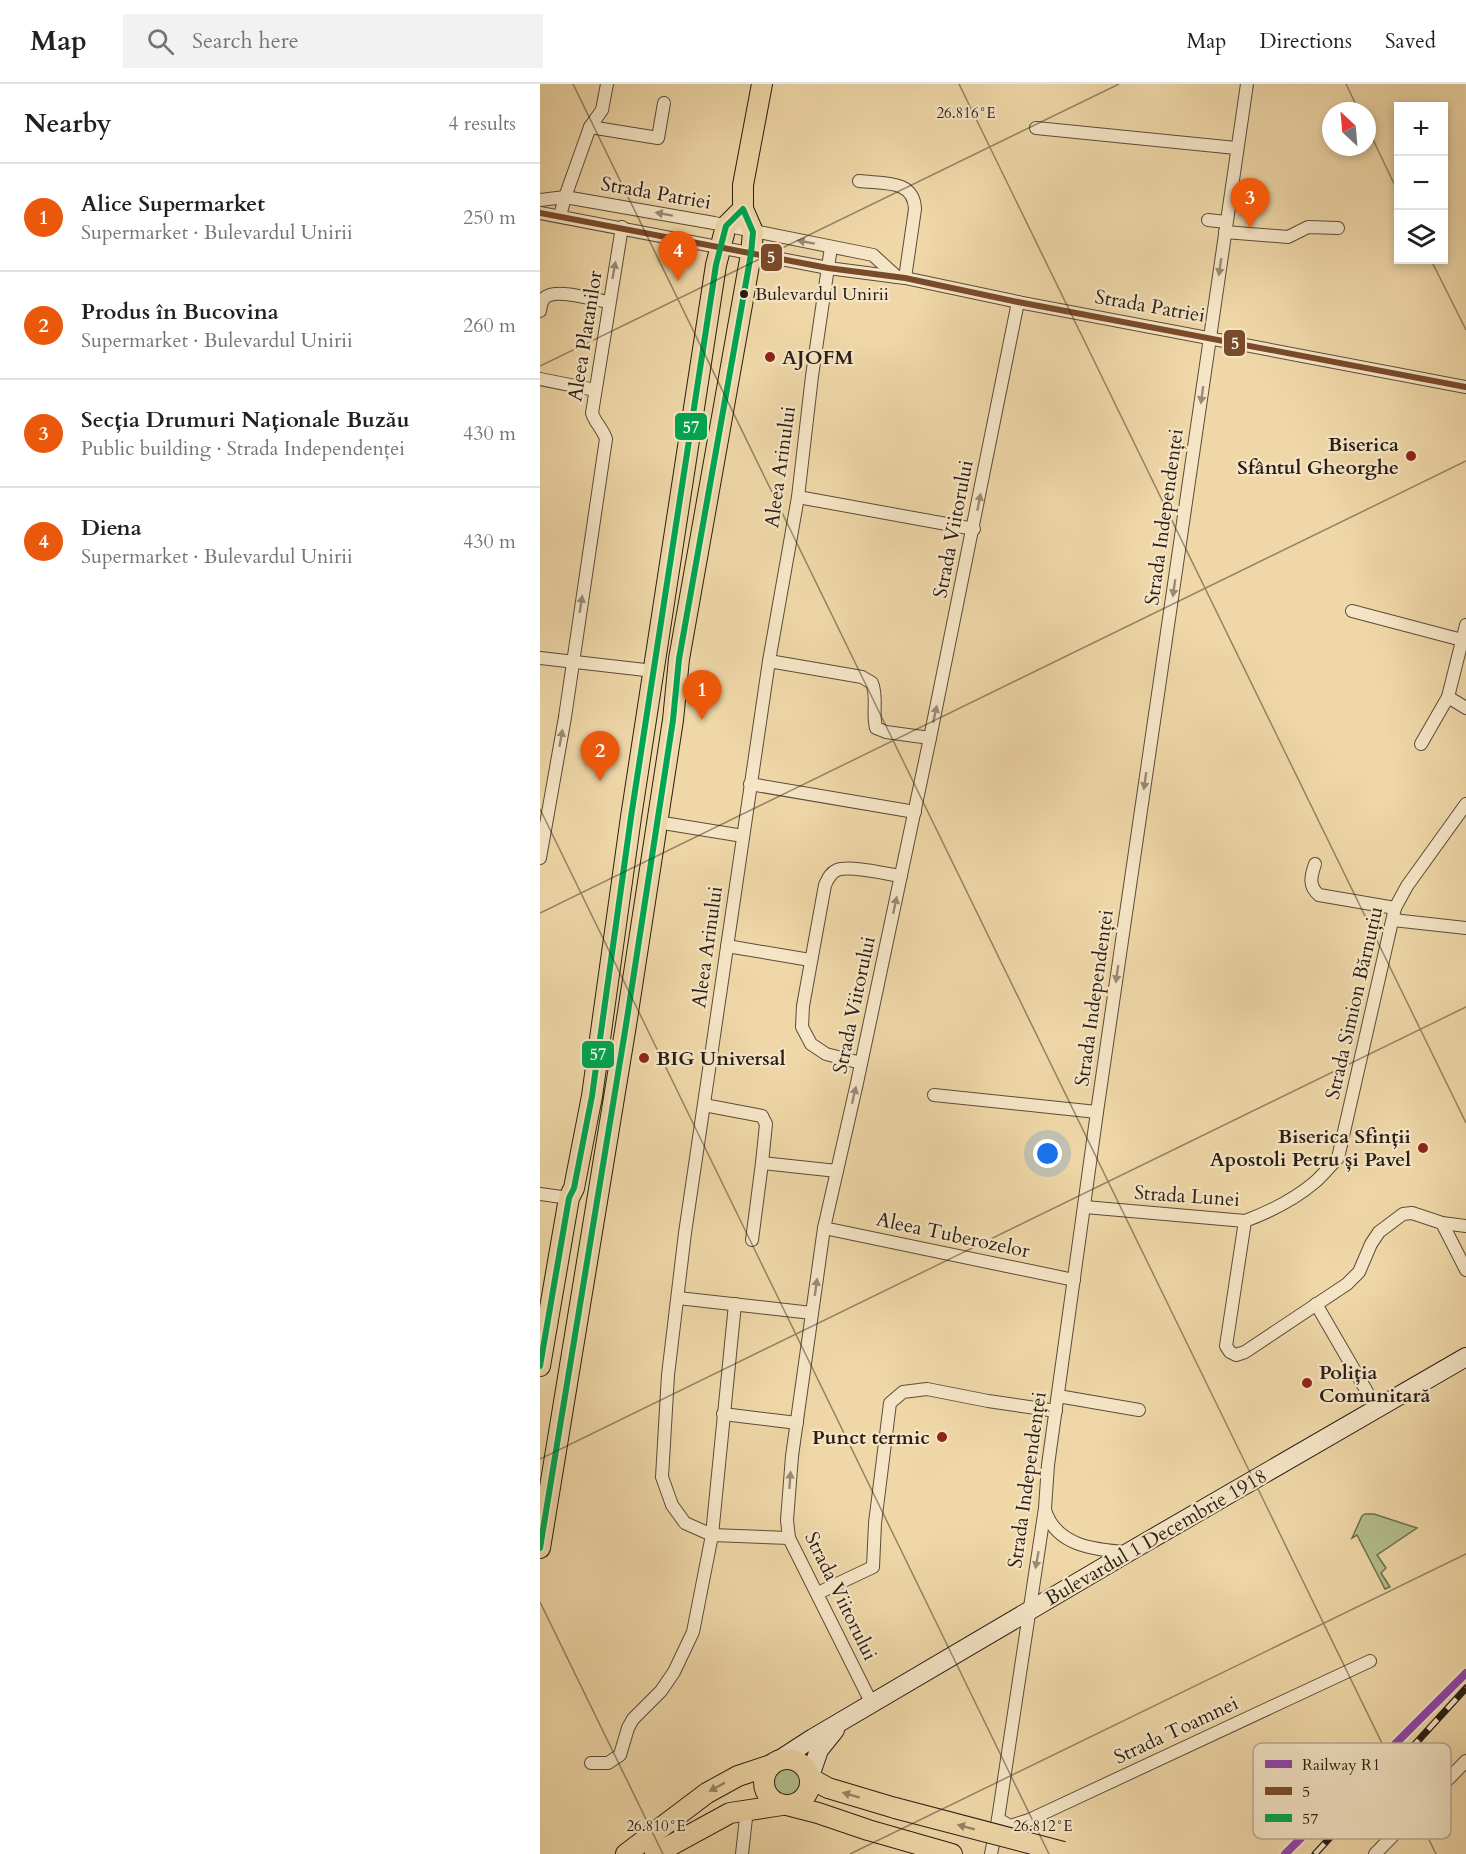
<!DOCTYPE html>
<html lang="en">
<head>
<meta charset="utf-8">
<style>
	body { margin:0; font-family:Cardo,serif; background:#f2f2f2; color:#202124 }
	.controls { position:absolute; right:18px; top:18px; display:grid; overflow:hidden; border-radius:0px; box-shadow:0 3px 9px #0003 }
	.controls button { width:54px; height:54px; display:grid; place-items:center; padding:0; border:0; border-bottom:2px solid #e0e0e0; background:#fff; color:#202124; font:30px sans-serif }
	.compass { position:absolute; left:782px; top:18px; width:54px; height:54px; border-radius:50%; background:#fff; box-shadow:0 3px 9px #0003; rotate:334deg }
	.you { position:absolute; left:508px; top:1070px; width:21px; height:21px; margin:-15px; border:4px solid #fff; border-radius:50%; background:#1a73e8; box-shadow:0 0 0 9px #1a73e833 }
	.badge { display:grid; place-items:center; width:39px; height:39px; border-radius:50%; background:#ea580c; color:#fff; font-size:20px; font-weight:700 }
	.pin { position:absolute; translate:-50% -50px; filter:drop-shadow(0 2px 3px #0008) }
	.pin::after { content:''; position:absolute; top:32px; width:21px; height:18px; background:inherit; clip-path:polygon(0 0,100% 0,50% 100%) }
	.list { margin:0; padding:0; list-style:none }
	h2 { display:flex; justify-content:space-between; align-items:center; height:78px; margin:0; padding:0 24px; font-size:26px }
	h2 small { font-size:20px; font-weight:400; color:#757577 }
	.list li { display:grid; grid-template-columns:39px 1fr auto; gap:18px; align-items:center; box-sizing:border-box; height:108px; padding:0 24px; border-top:2px solid #e0e0e0 }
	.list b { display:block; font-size:22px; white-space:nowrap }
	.list p { margin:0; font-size:20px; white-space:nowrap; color:#757577 }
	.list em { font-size:20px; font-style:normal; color:#757577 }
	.icon { flex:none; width:33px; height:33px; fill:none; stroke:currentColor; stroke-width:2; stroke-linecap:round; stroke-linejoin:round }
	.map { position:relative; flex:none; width:926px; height:1770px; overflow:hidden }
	header { display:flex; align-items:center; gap:36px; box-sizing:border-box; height:84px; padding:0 30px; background:#fff; border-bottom:2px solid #e0e0e0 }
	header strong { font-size:28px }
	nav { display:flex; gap:33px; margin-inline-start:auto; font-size:21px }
	.search { width:420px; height:54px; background:#f2f2f2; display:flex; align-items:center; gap:15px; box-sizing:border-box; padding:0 21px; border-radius:0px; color:#757577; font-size:22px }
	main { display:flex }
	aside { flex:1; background:#fff }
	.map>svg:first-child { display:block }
</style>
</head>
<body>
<header>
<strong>Map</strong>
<div class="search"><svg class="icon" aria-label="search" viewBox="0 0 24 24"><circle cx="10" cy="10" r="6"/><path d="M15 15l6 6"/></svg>Search here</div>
<nav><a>Map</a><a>Directions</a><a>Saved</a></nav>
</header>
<main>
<aside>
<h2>Nearby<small>4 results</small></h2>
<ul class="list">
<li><span class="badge">1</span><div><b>Alice Supermarket</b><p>Supermarket · Bulevardul Unirii</p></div><em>250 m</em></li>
<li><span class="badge">2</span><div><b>Produs în Bucovina</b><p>Supermarket · Bulevardul Unirii</p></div><em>260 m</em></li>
<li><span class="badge">3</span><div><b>Secția Drumuri Naționale Buzău</b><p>Public building · Strada Independenței</p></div><em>430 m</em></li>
<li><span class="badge">4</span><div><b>Diena</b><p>Supermarket · Bulevardul Unirii</p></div><em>430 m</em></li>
</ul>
</aside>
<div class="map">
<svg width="926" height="1770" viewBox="0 0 926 1770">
	<rect width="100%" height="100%" fill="#efd7a7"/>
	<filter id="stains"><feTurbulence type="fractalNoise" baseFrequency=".00333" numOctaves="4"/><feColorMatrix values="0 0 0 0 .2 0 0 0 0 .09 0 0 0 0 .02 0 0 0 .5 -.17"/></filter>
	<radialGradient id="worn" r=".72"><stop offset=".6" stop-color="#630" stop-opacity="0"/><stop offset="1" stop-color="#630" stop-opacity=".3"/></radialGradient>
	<g fill="#b4bf8c" stroke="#6e6e50" stroke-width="1.5">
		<polygon points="825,1430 834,1430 877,1444 837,1471 846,1484 841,1489 850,1503 845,1505 817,1451 812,1454 822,1432"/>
		<circle cx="247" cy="1698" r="14"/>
	</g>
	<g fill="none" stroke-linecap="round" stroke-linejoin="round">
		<defs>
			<g id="minor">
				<polyline points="50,43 118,54 124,19"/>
				<polyline points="496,44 696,64"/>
				<path d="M319 97C343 100 374 95 375 125L365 194"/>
				<polyline points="0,116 25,113 174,139 333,171 357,193"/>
				<polyline points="0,129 288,184 365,194 478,218 926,303"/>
				<polyline points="20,132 25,113 50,43 62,26 67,0"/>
				<polyline points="668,136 686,138"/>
				<polyline points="685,148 748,153 768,143 798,144"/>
				<path d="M0 227C1 220 2 213 10 211 22 206 55 216 69 218"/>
				<polyline points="0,295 55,306"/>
				<polyline points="258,413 434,445"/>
				<polyline points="812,527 922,556"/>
				<polyline points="926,541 908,613 926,624"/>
				<polyline points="0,574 114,587"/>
				<path d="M229 577 322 593 332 599C338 614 332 628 336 644L346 648 390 654"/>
				<polyline points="881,660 908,613"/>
				<polyline points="210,700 375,728"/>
				<polyline points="117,738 203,752"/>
				<path d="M0 774 25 633 66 355C63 345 55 339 52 329L82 143"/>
				<path d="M775 780C771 792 768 802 779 811L855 824"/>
				<polyline points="853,836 926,844"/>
				<polyline points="187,862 270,876"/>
				<path d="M321 979 286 970 271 960 262 943 263 922 285 801C288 795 290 789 297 786 310 781 346 790 361 792"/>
				<polyline points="394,1011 557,1028"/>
				<polyline points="164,1021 222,1032 226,1040 222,1079 297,1087"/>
				<polyline points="0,1110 29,1114"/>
				<path d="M545 1123 705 1137C729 1128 755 1115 775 1098 783 1091 790 1082 798 1074L855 824 867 802 926 720"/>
				<polyline points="705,1137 686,1262 690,1268 696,1271 705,1268 807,1200 819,1188 831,1160 839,1148 863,1130 872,1129 902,1139 926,1142"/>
				<polyline points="902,1139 926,1186"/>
				<polyline points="284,1144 534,1196"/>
				<polyline points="212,1156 222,1079"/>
				<polyline points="138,1214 272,1229"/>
				<polyline points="776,1220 837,1325"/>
				<polyline points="518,1312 599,1326"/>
				<polyline points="183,1330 257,1339"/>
				<path d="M505 1426C516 1462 555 1466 587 1468"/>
				<polyline points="249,1454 172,1451 145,1439 132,1421 122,1393 128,1291 145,1149 229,577 258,413 272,292 291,163"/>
				<polyline points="278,1509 333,1483 335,1439 350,1319 363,1308 387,1305 448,1317 516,1327"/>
				<polyline points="332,1620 249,1454 247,1436 252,1372 284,1144 317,999 390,654 478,218"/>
				<polyline points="51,1679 68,1679 80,1671 88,1644 93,1635 121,1607 134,1588 153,1548 172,1451 195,1220"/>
				<polyline points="458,1735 470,1742 489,1736 830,1577"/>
				<polyline points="202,1770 207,1725"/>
				<polyline points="451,1770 458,1735 505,1424 508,1381 557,1028 707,0"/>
				<polyline points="835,1770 926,1677"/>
			</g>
			<g id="secondary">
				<polyline points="236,1678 273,1654 589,1468 926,1273"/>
				<polyline points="270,1692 279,1666 295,1646"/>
			</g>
			<g id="primary">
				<polyline points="203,125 203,101 222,0"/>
				<polyline points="0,1282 29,1114 34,1104 52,1012 91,733 176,181 186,142 203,125 213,148 211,170 139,575 133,636 86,941 0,1464"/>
				<circle cx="247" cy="1698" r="23"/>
				<polyline points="270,1694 288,1704 355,1724"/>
				<polyline points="247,1721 278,1729 328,1746 412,1770"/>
				<polyline points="86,1770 167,1709 198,1692 231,1681"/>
				<polyline points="115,1770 190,1729 242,1721"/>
			</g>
		</defs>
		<use href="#minor" stroke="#5a4c39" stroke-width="14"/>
		<use href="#secondary" stroke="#281d14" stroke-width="20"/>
		<use href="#primary" stroke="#281d14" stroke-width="22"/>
		<use href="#minor" stroke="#f5e5c6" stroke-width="12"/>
		<use href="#secondary" stroke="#f5e5c6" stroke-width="18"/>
		<use href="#primary" stroke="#efd7a7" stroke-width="20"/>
		<defs>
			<g id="rail">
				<polyline points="745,1770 926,1589"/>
				<polyline points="775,1770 926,1604"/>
			</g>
		</defs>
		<use href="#rail" stroke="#281d14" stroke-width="7"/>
		<use href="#rail" stroke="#f5e5c6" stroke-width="4.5" stroke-dasharray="14" stroke-linecap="butt"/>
		<defs>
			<polyline id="primary-bridge" points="355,1724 523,1768"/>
		</defs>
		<use href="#primary-bridge" stroke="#281d14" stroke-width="22" stroke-linecap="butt"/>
		<use href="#primary-bridge" stroke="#efd7a7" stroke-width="20"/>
		<defs>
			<polyline id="bus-1" points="0,129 288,184 365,194 478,218 926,303"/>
			<polyline id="bus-2" points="0,1282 29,1114 34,1104 52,1012 91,733 176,181 186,142 203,125 213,148 211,170 139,575 133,636 86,941 0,1464"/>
		</defs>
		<use href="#bus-1" stroke="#f5e5c6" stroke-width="10"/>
		<use href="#bus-2" stroke="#f5e5c6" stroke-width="10"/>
		<use href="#bus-1" stroke="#7a4b2a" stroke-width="6"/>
		<use href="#bus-2" stroke="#00a651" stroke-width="6"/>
		<defs>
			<polyline id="rail-1" points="745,1770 926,1589"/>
		</defs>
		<use href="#rail-1" stroke="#f5e5c6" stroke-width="12"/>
		<use href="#rail-1" stroke="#8e44ad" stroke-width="8"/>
	</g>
	<defs><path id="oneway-solid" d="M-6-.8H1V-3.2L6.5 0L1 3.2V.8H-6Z" transform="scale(1.5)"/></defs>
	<g fill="#998b76">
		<use href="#oneway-solid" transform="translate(124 130) rotate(-170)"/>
		<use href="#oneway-solid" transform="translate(266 158) rotate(-170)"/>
		<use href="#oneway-solid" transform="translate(680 183) rotate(98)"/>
		<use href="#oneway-solid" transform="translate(74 186) rotate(-80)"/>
		<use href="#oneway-solid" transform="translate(662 311) rotate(98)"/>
		<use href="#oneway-solid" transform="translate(439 418) rotate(-79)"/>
		<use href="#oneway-solid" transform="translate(634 504) rotate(98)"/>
		<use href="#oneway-solid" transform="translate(41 520) rotate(-81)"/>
		<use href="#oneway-solid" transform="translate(395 630) rotate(-78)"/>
		<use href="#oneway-solid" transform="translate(21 654) rotate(-80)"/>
		<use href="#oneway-solid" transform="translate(605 697) rotate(98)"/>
		<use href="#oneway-solid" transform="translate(355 821) rotate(-78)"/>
		<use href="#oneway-solid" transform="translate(577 890) rotate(98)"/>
		<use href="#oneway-solid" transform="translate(314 1011) rotate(-77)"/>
		<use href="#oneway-solid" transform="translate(276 1203) rotate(-82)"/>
		<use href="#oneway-solid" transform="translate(250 1396) rotate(-86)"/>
		<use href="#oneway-solid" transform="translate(497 1476) rotate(100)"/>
	</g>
	<g fill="#958365">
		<use href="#oneway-solid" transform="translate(177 1703) rotate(151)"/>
		<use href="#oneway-solid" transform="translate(311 1711) rotate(-164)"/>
		<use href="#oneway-solid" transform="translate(426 1743) rotate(-165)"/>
	</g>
	<path fill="none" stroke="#281d14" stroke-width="1.5" stroke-opacity="0.45" d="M33 0 896 1770M419 0 926 1039M806 0 819 27M827 43 858 108M891 176 926 246M0 282 579 0M0 725 509 1770M0 829 926 377M0 1375 926 923M0 1518 123 1770M310 1770 926 1470"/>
	<circle fill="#281d14" stroke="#f5e5c6" stroke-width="2" cx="204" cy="210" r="5"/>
	<g fill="#8f2418" stroke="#f5e5c6" stroke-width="2">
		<circle cx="230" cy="273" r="6"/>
		<circle cx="871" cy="372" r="6"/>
		<circle cx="104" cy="974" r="6"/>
		<circle cx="883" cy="1064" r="6"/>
		<circle cx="767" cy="1299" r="6"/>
		<circle cx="402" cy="1353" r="6"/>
	</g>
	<g text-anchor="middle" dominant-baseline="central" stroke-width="4.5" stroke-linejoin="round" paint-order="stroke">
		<g font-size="18" fill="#281d14" stroke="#f5e5c6" text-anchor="start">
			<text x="215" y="210">Bulevardul Unirii</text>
		</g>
		<g font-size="20" fill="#281d14" stroke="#f5e5c6">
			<text transform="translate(116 109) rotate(10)">Strada Patriei</text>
			<text transform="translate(610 222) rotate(10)">Strada Patriei</text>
			<text transform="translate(45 252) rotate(-81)">Aleea Platanilor</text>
			<text transform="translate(240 383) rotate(-82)">Aleea Arinului</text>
			<text transform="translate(624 433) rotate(-82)">Strada Independenței</text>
			<text transform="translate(413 445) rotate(-79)">Strada Viitorului</text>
			<text transform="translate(167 863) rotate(-82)">Aleea Arinului</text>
			<text transform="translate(554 914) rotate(-82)">Strada Independenței</text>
			<text transform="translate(814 919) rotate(-77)">Strada Simion Bărnuțiu</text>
			<text transform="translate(314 921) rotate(-78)">Strada Viitorului</text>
			<text transform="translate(647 1112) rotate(4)">Strada Lunei</text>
			<text transform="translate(413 1151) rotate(12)">Aleea Tuberozelor</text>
			<text transform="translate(487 1396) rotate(-82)">Strada Independenței</text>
			<text transform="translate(616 1453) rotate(-30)">Bulevardul 1 Decembrie 1918</text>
			<text transform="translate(301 1512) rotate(64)">Strada Viitorului</text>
			<text transform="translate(636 1646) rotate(-25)">Strada Toamnei</text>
		</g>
		<g font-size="20" font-weight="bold" fill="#281d14" stroke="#f5e5c6" text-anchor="start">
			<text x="242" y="273">AJOFM</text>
			<text x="859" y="360" text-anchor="end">Biserica<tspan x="859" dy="23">Sfântul Gheorghe</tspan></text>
			<text x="116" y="974">BIG Universal</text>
			<text x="871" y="1052" text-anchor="end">Biserica Sfinții<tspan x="871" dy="23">Apostoli Petru și Pavel</tspan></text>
			<text x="779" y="1288">Poliția<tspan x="779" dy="23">Comunitară</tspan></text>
			<text x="390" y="1353" text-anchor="end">Punct termic</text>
		</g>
	</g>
	<rect x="713" y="1659" width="198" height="96" rx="9" fill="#f5e5c6" stroke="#b8a991" stroke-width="1.5"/>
	<rect x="725" y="1676" width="27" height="8" fill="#8e44ad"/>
	<rect x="725" y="1703" width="27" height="8" fill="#7a4b2a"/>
	<rect x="725" y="1730" width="27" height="8" fill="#00a651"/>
	<g font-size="16" fill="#281d14">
		<text x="762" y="1686">Railway R1</text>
		<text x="762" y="1713">5</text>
		<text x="762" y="1740">57</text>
	</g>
	<g font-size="15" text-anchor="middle" fill="#281d14" stroke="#f5e5c6" stroke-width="4.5" stroke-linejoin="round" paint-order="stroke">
		<text x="426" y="34">26.816°E</text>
		<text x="116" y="1747">26.810°E</text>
		<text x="503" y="1747">26.812°E</text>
	</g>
	<g stroke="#f5e5c6" stroke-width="2">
		<rect x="220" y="159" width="23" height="29" rx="6" fill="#7a4b2a"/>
		<rect x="683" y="245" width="23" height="28" rx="6" fill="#7a4b2a"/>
		<rect x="134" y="328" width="34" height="29" rx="6" fill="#00a651"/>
		<rect x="41" y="956" width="34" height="29" rx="6" fill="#00a651"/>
	</g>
	<g font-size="16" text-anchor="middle" font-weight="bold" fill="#fff">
		<text x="231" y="179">5</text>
		<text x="695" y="265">5</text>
		<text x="151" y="349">57</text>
		<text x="58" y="976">57</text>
	</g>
	<rect width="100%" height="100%" filter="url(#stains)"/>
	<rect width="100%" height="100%" fill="url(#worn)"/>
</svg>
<div class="controls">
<button>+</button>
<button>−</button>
<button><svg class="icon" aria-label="layers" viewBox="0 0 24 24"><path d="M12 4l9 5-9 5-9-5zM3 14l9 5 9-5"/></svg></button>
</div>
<svg class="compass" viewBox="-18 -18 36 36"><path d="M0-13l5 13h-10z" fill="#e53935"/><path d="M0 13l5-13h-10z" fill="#757577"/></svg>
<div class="you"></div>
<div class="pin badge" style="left:162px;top:636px">1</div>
<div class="pin badge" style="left:60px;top:697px">2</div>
<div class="pin badge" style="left:710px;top:144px">3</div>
<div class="pin badge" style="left:138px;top:197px">4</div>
</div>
</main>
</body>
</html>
